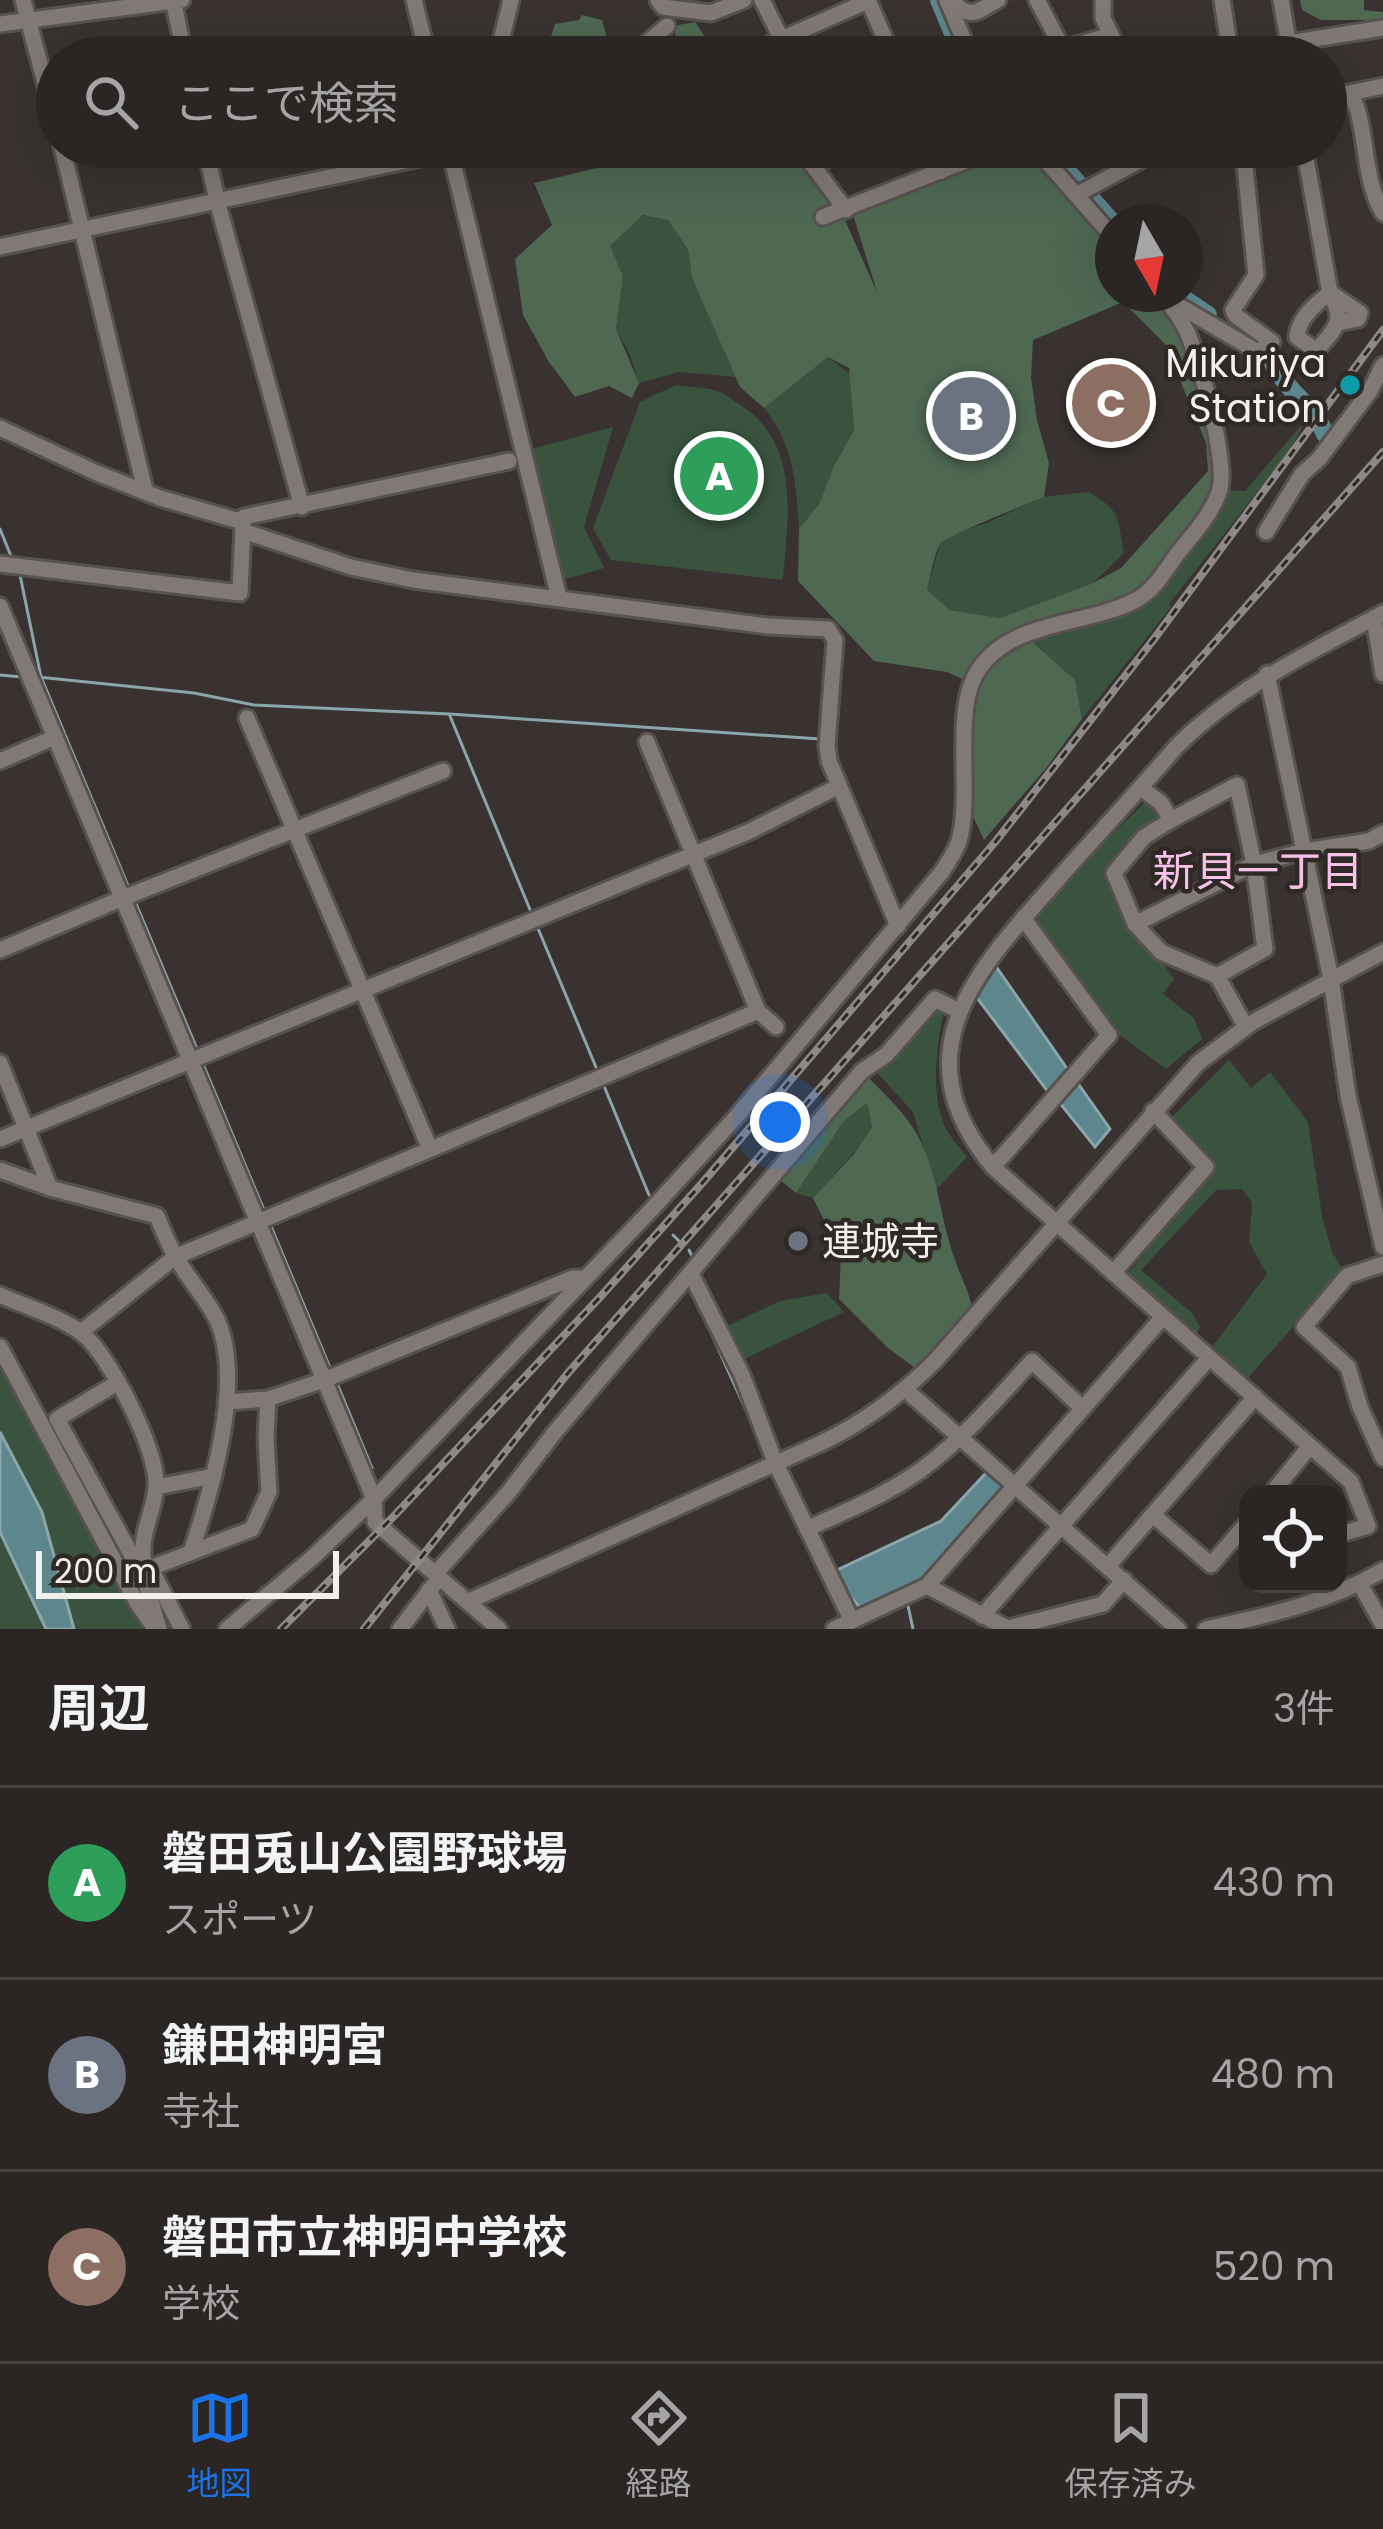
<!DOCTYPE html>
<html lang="ja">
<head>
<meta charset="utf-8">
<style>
	body { margin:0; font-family:Poppins,"Noto Sans JP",sans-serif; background:#373231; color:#f1f3f6 }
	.controls { position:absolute; right:36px; bottom:36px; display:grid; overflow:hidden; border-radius:24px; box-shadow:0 12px 48px #0002 }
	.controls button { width:108px; height:108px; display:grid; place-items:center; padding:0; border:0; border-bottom:3px solid #474341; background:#2b2624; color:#f1f3f6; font:60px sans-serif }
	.compass { position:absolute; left:1095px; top:204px; width:108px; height:108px; border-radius:50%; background:#2b2624; box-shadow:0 12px 48px #0002; rotate:171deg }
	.scale { position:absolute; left:36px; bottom:30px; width:303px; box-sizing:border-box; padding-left:12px; border:6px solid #f3efed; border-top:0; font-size:33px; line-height:42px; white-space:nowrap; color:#f3efed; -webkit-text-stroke:9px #2f2926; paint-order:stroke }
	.you { position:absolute; left:780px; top:1122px; width:42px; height:42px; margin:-30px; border:9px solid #fff; border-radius:50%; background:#1a73e8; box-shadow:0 0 0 18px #1a73e833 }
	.badge { display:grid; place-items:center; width:78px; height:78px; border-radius:50%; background:#1a73e8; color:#fff; font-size:39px; font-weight:700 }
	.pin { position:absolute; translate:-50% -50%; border:6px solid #fff; box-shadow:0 3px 12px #0006 }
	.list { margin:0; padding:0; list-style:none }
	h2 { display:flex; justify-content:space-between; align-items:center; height:156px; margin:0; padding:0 48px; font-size:51px }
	h2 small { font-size:39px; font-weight:400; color:#a6a5a6 }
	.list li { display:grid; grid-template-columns:78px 1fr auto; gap:36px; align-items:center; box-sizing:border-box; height:192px; padding:0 48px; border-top:3px solid #474341 }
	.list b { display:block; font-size:45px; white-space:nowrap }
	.list p { margin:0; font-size:39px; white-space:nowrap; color:#a6a5a6 }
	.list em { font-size:39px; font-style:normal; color:#a6a5a6 }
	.icon { flex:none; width:66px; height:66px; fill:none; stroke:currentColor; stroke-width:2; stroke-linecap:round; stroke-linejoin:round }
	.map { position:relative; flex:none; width:1383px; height:1629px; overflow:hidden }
	.search { position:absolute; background:#2b2624; box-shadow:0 12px 48px #0002; left:36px; right:36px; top:36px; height:132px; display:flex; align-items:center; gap:30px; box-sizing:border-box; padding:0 42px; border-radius:66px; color:#a6a5a6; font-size:45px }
	.sheet { height:732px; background:#2b2624 }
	nav { display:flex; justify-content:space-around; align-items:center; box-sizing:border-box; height:168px; border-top:3px solid #474341; background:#2b2624; font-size:33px; color:#a6a5a6 }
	nav a { display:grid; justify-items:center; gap:6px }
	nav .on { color:#1a73e8 }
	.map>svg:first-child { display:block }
</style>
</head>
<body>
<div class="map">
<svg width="1383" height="1629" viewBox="0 0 1383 1629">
	<rect width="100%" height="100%" fill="#393230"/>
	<g fill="#3a533e">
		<polygon points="643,215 668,220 688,251 692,278 736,377 679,372 639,383 630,355 616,329 623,276 610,246"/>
		<path d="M828 357 850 374 854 430 834 466 819 504 799 529C796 483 794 445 764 408Z"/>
		<path d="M676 385C688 387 702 387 714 390 723 392 731 399 739 404 801 443 788 517 783 580L611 560 593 528 640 402Z"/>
		<polygon points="1306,420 1289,452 1169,604 1171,607 1082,719 1075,680 1025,635 1079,619 1220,490 1245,491"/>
		<polygon points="613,427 584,527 604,568 563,580 531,449"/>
		<path d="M1088 492C1122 511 1117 517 1124 553L1093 583 1000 618 950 610 927 590 940 544 947 536 986 523 1044 497Z"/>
		<polygon points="1146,801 1159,809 1164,820 1108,870 1157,955 1174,979 1163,994 1194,1018 1202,1039 1166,1069 1114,1031 1038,926 1038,916 1075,872"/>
		<path d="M937 1009H944C937 1046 928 1099 949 1134 954 1142 961 1149 967 1157L936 1190 913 1112 874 1069Z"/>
		<polygon points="1229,1060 1251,1088 1270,1072 1308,1122 1322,1216 1332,1252 1343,1270 1247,1379 1213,1346 1267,1274 1249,1242 1252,1203 1242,1189 1216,1190 1141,1270 1192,1313 1200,1327 1196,1336 1126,1276 1214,1167 1170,1119"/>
		<polygon points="867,1102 872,1127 858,1148 813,1198 796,1193 844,1121"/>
		<polygon points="827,1293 844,1312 742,1360 725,1327 780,1301"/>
		<polygon points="0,1368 142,1629 0,1629"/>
	</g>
	<g fill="#4e6852" fill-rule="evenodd">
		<polygon points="1300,0 1364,0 1364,10 1383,12 1383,20 1321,20 1302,10"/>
		<polygon points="582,15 602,20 612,57 548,57 546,51 555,24 579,20"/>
		<polygon points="695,22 719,57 681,57 673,26"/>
		<polygon points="1155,36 1176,44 1181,57 1138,57 1129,46 1132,40"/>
		<path d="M646 147H787L844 218 877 292 851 208 996 147H1023L1113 243V294H1158L1189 345 1221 485 1135 601 1026 636 1075 680 1082 719 1047 767 984 840 963 795 971 683 947 672 874 661 798 581 799 529 819 504 834 466 854 430 849 368 828 357 764 408 740 387 692 278 688 250 668 220 643 215 610 246 623 276 616 329 639 383 632 398 609 386 575 397 549 362 523 315 515 259 552 225 534 183 610 165ZM1123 302 1165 344 1206 443 1208 471 1121 568 1093 583 1000 618 950 610 927 590C931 576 933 557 940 544 945 536 1028 504 1044 497L1049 463 1037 420 1031 377 1033 340Z"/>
		<path d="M862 1071C879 1089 900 1107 913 1128 937 1165 939 1213 953 1254 960 1276 971 1294 974 1317L922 1373 888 1348 839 1299 841 1255 813 1198 854 1154 872 1127 867 1103 844 1121 796 1193 773 1174Z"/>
	</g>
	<g fill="#5d868d" stroke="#8aa6aa" stroke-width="3">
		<polygon points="995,965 1068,1070 1049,1093 974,994"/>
		<polygon points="1077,1082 1110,1129 1095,1147 1059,1102"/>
		<polygon points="0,1432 42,1512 74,1629 46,1629 0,1532"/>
		<polygon points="987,1472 1000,1485 1002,1490 922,1582 860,1608 845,1590 837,1570 941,1521"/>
	</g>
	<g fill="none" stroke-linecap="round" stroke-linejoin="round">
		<g stroke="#8aa6aa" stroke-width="3">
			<polyline points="0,529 13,561"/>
			<polyline points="20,575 41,677 129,888"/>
			<polyline points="0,675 22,677"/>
			<polyline points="38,677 194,693 254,705 449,714 820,739"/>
			<polyline points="450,716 531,912"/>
			<polyline points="134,899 197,1049"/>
			<polyline points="537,926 598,1072"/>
			<polyline points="203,1064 264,1210"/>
			<polyline points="604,1086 649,1195"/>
			<polyline points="270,1224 331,1370"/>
			<polyline points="673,1235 679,1241"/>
			<polyline points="689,1250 694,1260"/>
			<polyline points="698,1304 758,1437"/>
			<polyline points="336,1381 372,1468"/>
			<polyline points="818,1567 841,1619"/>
			<polyline points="907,1601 913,1629"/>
		</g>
		<g stroke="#5d868d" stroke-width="18">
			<polyline points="939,0 963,57"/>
			<polyline points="1046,147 1113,223"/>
			<polyline points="1177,294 1208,315"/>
			<path d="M1252 342C1269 353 1272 363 1283 379 1297 399 1316 410 1325 434"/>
		</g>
		<defs>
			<g id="minor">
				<polyline points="23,0 57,128"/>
				<polyline points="173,0 185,57"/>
				<polyline points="414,0 428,57"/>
				<polyline points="658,0 663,7 711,13 744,0"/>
				<polyline points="762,0 781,38"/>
				<polyline points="868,0 893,57"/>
				<polyline points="947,0 971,57"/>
				<path d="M950 0C972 20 974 13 998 0"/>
				<polyline points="1037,0 1067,57"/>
				<polyline points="1103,0 1103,18 1119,52 1132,57"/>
				<polyline points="1222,0 1231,57"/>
				<polyline points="1281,0 1291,57"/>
				<polyline points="0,24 182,0"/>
				<polyline points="1289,43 1383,28"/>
				<polyline points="1062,49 1111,35"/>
				<polyline points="497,57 511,0"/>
				<polyline points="630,57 667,26"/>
				<polyline points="741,57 868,1"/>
				<path d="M1351 93C1369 131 1361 175 1383 213"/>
				<polyline points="1326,98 1383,86"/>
				<polyline points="62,147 145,490"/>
				<polyline points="205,147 219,208 302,507"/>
				<polyline points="449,147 559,598"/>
				<polyline points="473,147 480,155 510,147"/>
				<polyline points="799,147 846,210"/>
				<polyline points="932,147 942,171"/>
				<polyline points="1034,147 1113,237"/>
				<polyline points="1124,147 1134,163"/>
				<path d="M1304 147 1330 293C1345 321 1337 326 1319 348L1314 349 1297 337C1298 319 1316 303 1330 293"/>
				<polyline points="812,165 858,147"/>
				<polyline points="1076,195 1165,147"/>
				<polyline points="823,217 1001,147"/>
				<polyline points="0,247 439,154"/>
				<polyline points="1332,294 1360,313 1358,319 1338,323"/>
				<polyline points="1171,301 1258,352 1272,342 1236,316 1233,310 1256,275 1243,147"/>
				<polyline points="0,428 97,473 160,498 243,522 244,517 509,461"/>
				<polyline points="243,531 351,567 413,580 768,626 828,629 835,640 827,746 829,761 898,926"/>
				<polyline points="1266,532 1302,474 1319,459 1370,391 1383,365"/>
				<polyline points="0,564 240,593 243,525"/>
				<polyline points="0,606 374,1499 375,1522 499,1629"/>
				<polyline points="1374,618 1383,674"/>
				<polyline points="1267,674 1331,979 1348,1096 1383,1247"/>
				<polyline points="247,718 430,1149"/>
				<polyline points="647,742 758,1011 776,1027"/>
				<polyline points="0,761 55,737"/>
				<polyline points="1141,788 1161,803 1171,820 1237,785 1254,864 1305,851 1369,841 1383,833"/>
				<polyline points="1171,820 1144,837 1114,873 1135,924 1161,952 1217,976 1246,1027"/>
				<polyline points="1135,924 1254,864 1265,949 1217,976"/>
				<polyline points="0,950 123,898 443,771"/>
				<polyline points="0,1063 50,1188"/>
				<polyline points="0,1139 748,832 839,786"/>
				<polyline points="993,1167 1109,1035 1023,918"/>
				<path d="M0 1170 50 1188 157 1216C163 1231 169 1246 177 1259 189 1280 208 1300 218 1322 244 1383 211 1492 191 1552"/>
				<polyline points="1383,1264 1347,1276 1304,1327 1348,1367 1360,1407 1383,1458"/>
				<polyline points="1113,1273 1206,1167 1153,1111"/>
				<polyline points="691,1274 742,1375 775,1462 852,1621"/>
				<path d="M0 1295C24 1306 64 1318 84 1335 110 1357 157 1449 156 1484 156 1502 147 1520 144 1538 139 1569 151 1600 159 1629"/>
				<polyline points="81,1332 175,1257 758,1011"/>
				<polyline points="0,1347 137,1603 154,1627"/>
				<polyline points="117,1383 57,1419 132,1556 143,1571 252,1529 269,1492 266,1438 268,1399"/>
				<polyline points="906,1390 1178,1629"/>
				<polyline points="226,1402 268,1399 324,1380 573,1278 585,1278"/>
				<polyline points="156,1487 214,1476"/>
				<polyline points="1271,1494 1310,1446"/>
				<polyline points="1153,1515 1211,1565 1248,1522"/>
				<path d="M807 1529C848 1510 889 1494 925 1467 965 1437 998 1398 1032 1361L1082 1408"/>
				<path d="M1338 1535 1368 1526 1351 1482 993 1167C900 1055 973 974 1052 886 1093 839 1136 794 1176 747 1236 687 1309 653 1383 613"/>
				<polyline points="1108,1566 1255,1397"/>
				<polyline points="150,1567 182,1629"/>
				<polyline points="436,1573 508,1493 555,1432 862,1071 886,1055 935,999 959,1011"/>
				<polyline points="1360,1584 1383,1625"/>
				<polyline points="927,1586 1009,1629"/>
				<polyline points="429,1590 447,1629"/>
				<path d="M469 1601 821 1443C865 1422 901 1395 935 1361L1198 1063 1253 1022 1383 952"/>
				<polyline points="982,1616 1209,1358"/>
				<polyline points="1008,1628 1103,1604 1124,1580"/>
				<path d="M227 1629 312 1558 374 1499 651 1210 736 1117 941 873C948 863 955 852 959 841 973 793 951 708 979 669 1013 619 1087 626 1136 600 1155 590 1166 569 1178 553 1193 534 1211 515 1219 492 1229 466 1200 360 1187 332 1181 318 1171 306 1162 294"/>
				<polyline points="400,1629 440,1577"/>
				<polyline points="834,1629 927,1586 1163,1317"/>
				<path d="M1206 1629C1268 1615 1328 1603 1383 1570"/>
			</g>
		</defs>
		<use href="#minor" stroke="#57514f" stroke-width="21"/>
		<use href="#minor" stroke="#807976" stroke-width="15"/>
		<defs>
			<g id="rail">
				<polyline points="281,1629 395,1515 602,1295 704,1181 996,841 1154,639 1383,330"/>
				<polyline points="364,1629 568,1373 1383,452"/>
			</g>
		</defs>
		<use href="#rail" stroke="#8e8886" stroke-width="8"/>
		<use href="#rail" stroke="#2f2926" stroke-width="3" stroke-dasharray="9" stroke-linecap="butt"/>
	</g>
	<circle fill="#0f9aa8" stroke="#2f2926" stroke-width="4.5" cx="1350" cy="385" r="12"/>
	<circle fill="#6b7280" stroke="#2f2926" stroke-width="4.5" cx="798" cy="1241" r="12"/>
	<g text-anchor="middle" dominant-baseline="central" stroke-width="9" stroke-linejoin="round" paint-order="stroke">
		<g font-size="39" fill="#f3efed" stroke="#2f2926" text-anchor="end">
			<text x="1326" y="363">Mikuriya<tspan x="1326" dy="45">Station</tspan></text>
			<text x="822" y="1241" text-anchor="start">連城寺</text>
		</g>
		<g font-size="42" fill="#f8c1e8" stroke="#2f2926">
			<text x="1258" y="871">新貝一丁目</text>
		</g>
	</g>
</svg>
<div class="controls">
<button><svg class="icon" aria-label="locate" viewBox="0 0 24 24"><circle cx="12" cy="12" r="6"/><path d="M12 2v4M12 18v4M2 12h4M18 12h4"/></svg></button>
</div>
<svg class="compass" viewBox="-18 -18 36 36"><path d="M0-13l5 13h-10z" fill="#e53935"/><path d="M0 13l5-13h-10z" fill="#a6a5a6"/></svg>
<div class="scale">200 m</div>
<div class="you"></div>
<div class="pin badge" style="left:719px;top:476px;background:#2e9e5b">A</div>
<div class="pin badge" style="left:971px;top:416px;background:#6b7280">B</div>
<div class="pin badge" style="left:1111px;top:403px;background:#8d6e63">C</div>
<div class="search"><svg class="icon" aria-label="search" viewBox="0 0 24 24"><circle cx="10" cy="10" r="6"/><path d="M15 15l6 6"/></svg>ここで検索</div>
</div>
<section class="sheet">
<h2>周辺<small>3件</small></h2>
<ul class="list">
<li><span class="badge" style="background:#2e9e5b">A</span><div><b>磐田兎山公園野球場</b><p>スポーツ</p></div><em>430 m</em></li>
<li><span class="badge" style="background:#6b7280">B</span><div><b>鎌田神明宮</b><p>寺社</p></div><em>480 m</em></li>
<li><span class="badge" style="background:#8d6e63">C</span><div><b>磐田市立神明中学校</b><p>学校</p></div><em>520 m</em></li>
</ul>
</section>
<nav>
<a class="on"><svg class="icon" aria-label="map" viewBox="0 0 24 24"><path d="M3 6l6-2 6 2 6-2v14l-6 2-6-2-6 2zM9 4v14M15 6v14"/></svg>地図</a>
<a><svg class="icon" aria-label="directions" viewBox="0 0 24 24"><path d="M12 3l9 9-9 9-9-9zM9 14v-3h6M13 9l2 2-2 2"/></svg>経路</a>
<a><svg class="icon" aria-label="saved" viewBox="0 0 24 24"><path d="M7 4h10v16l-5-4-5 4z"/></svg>保存済み</a>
</nav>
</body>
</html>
